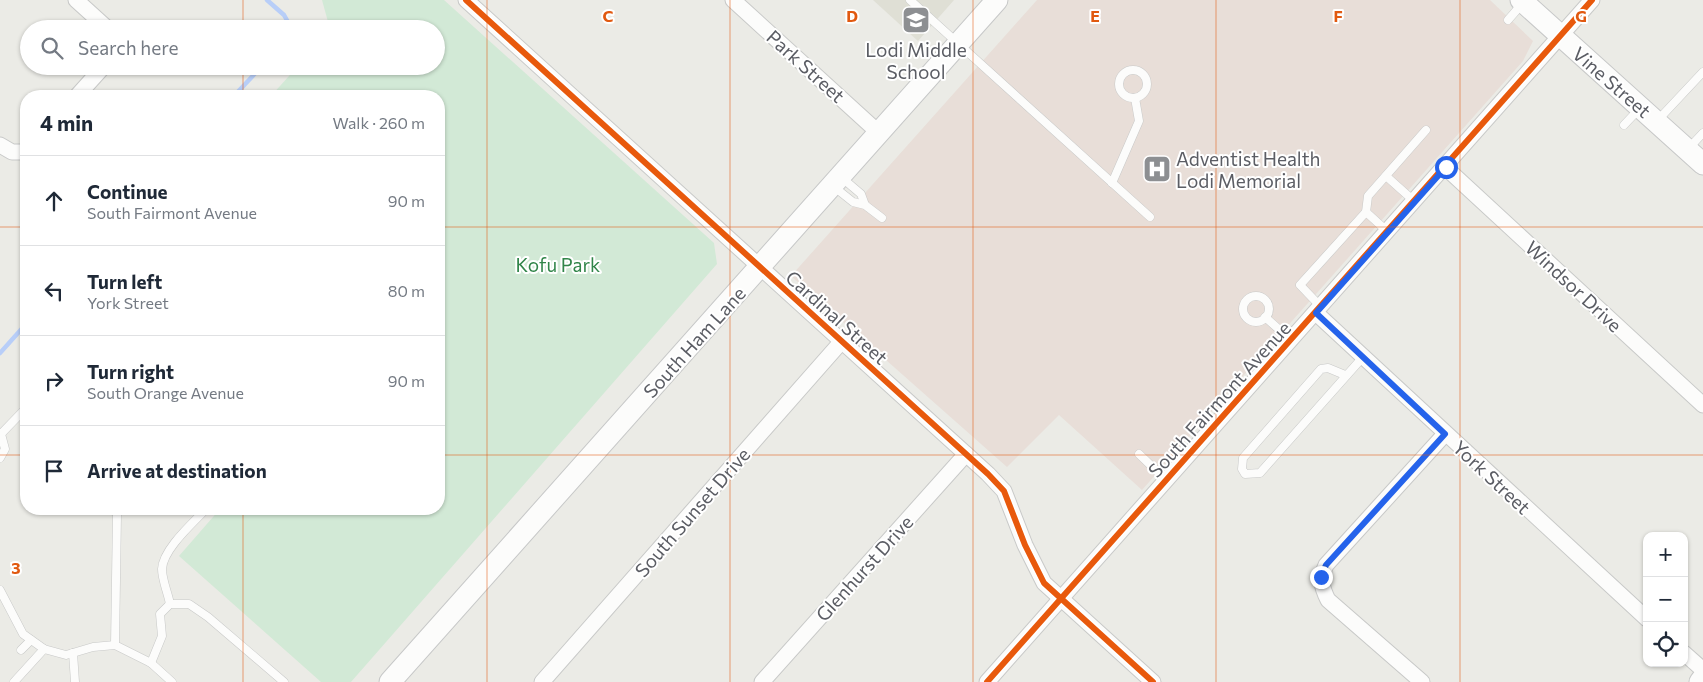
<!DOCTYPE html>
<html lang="en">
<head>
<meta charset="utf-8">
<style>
	body { margin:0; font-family:Commissioner,sans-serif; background:#f2f2f3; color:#1f2937 }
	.controls { position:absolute; right:15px; bottom:15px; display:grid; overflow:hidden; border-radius:10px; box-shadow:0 1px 4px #0004 }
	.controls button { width:45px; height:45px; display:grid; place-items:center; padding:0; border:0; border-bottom:1px solid #e0e1e3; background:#fff; color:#1f2937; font:25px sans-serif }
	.stop { position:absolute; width:15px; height:15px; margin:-11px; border:4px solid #2563eb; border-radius:50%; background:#fff }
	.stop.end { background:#2563eb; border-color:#fff; box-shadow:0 1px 5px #0008 }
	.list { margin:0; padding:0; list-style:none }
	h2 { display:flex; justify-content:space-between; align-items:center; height:65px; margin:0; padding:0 20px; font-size:21px }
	h2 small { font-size:16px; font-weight:400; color:#747a83 }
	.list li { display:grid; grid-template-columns:32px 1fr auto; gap:15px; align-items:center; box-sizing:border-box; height:90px; padding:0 20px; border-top:1px solid #e0e1e3 }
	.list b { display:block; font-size:19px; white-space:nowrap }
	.list p { margin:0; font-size:16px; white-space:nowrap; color:#747a83 }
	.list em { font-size:16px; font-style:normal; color:#747a83 }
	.icon { flex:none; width:28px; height:28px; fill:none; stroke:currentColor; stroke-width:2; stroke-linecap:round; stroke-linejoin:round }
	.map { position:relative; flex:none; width:1703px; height:682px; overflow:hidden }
	.search { position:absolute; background:#fff; box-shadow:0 1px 4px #0004; left:20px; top:20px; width:425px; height:55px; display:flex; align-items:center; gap:12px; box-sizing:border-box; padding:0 18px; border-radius:28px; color:#747a83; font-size:19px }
	.panel { position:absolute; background:#fff; box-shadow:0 1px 4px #0004; left:20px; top:90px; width:425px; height:425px; border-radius:20px }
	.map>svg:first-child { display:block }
</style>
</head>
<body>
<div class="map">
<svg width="1703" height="682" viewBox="0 0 1703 682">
	<rect width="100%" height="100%" fill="#ebebe6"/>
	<polygon fill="#dfdfd5" points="873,0 954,0 918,41"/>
	<polygon fill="#e8ded8" points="1037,0 1490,0 1533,41 1523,61 1142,490 1059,415 1007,467 791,276"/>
	<polygon fill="#d2e9d6" points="322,0 444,0 714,243 717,264 351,682 321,682 179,556 220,509 439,509 439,96 271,96 298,66 436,66 436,29 330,29"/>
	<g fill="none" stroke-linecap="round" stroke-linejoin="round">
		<g stroke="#b8cef8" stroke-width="4.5">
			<polyline points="267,0 284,15 289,24 288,29"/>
			<polyline points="234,96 262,66"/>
			<polyline points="0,353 26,324"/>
		</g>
		<defs>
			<g id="lane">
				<polyline points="910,0 1150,217"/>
				<polyline points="1508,20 1522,4"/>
				<circle cx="1133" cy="84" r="14"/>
				<polyline points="1657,121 1703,72"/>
				<polyline points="1624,125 1640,108"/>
				<polyline points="1689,148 1703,133"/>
				<polyline points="1386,176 1414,201"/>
				<polyline points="841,177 861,194 865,205"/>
				<polyline points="1112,183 1139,121 1135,98"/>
				<polyline points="833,186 853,202 865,205 882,218"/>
				<polyline points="1366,212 1388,232"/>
				<circle cx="1256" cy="309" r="13"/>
				<polyline points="1321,307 1300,285 1366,212 1368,196 1426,130"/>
				<polyline points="1265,317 1292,341"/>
				<polyline points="1345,375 1328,368 1321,369 1243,458 1242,469 1245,474 1260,473 1363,357"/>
				<polyline points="1139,454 1166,480"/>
				<polyline points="0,458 5,449 1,434 26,408"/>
				<polyline points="112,509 117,514 115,645"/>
				<polyline points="0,590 23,634 44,649 66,655 93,647 115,645 151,663 172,682"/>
				<path d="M170 604C168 593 162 580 162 569 163 549 193 523 206 509"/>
				<polyline points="21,650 31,640"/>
				<polyline points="73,653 75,682"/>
				<polyline points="151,663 162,636 160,614 170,604 189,604 208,617 284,682"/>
				<polyline points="14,682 44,649"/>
			</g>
			<g id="street">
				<polyline points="76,0 108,29"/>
				<polyline points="466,0 988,474 1004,491 1025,545 1044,583 1153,682"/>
				<polyline points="733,0 879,133"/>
				<polyline points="77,96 104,66"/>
				<polyline points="0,145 12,152 26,152"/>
				<polyline points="1445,167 1703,405"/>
				<polyline points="1316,313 1647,619"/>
				<polyline points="1684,653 1703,670"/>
				<polyline points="542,682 842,341"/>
				<polyline points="762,682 966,454"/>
				<polyline points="987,682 1592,0"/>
				<path d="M1422 682 1328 600C1321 586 1320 579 1326 565L1445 434"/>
			</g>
			<g id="secondary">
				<polyline points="1521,0 1703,164"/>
				<polyline points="390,682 997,0"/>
				<polyline points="1700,682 1703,678"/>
			</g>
		</defs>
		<use href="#lane" stroke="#c8c9c8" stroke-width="9"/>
		<use href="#street" stroke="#c8c9c8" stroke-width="17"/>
		<use href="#secondary" stroke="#c7c8c8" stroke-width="23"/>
		<use href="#lane" stroke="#fcfcfb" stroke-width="8"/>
		<use href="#street" stroke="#fcfcfb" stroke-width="15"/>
		<use href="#secondary" stroke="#fcfcfb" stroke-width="21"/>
		<defs>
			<g id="cycleway">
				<polyline points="466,0 988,474 1004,491 1025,545 1044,583 1153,682"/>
				<polyline points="987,682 1592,0"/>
			</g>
		</defs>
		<use href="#cycleway" stroke="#fff" stroke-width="9"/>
		<use href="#cycleway" stroke="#e8590c" stroke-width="6"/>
	</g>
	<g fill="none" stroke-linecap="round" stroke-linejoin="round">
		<polyline stroke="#2563eb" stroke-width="6" points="1321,577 1326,565 1445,434 1316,313 1446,167"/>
	</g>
	<path fill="none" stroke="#e15910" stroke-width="1" stroke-opacity="0.55" d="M243 0V29M487 0V682M730 0V682M973 0V682M1216 0V682M1460 0V682M243 66V96M0 227H26M439 227H1703M0 455H26M439 455H1703M243 509V682"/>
	<defs>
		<symbol id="school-square" viewBox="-11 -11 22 22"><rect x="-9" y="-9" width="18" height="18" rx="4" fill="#8d8f92" stroke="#fff"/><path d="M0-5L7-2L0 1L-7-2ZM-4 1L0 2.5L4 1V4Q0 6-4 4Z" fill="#fff"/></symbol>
		<symbol id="hospital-square" viewBox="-11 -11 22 22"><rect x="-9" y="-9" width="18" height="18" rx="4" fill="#8d8f92" stroke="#fff"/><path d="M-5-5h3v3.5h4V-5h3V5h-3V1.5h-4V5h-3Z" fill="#fff"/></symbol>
	</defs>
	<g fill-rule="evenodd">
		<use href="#school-square" x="900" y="4" width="32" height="32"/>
		<use href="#hospital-square" x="1141" y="153" width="32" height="32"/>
	</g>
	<g text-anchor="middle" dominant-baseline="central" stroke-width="4" stroke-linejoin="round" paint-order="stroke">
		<g font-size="19" fill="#5b5d64" stroke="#fff">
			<text x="916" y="49">Lodi Middle<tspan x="916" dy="22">School</tspan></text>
			<text x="1176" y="158" text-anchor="start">Adventist Health<tspan x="1176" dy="22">Lodi Memorial</tspan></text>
		</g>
		<g font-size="19" fill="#5b5d64" stroke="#fff">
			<text transform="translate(806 66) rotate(42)">Park Street</text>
			<text transform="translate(1612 82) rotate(41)">Vine Street</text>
			<text transform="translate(1574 286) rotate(43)">Windsor Drive</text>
			<text transform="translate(837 317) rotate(42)">Cardinal Street</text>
			<text transform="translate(694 342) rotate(-48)">South Ham Lane</text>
			<text transform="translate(1219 399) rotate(-48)">South Fairmont Avenue</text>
			<text transform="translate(1492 477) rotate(43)">York Street</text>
			<text transform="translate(692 512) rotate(-49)">South Sunset Drive</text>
			<text transform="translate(864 568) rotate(-48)">Glenhurst Drive</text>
		</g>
		<g font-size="19" fill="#318549" stroke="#fff">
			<text x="558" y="264">Kofu Park</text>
		</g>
	</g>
	<g font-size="16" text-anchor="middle" font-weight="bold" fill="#e15910" stroke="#fff" stroke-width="4" stroke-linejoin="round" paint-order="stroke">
		<text x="608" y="22">C</text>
		<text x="852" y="22">D</text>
		<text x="1095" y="22">E</text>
		<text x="1338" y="22">F</text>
		<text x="1581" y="22">G</text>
		<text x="16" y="574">3</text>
	</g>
</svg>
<div class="controls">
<button>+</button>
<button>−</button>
<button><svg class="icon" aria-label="locate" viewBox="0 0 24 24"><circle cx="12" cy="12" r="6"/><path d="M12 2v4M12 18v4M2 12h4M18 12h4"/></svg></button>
</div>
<div class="stop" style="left:1446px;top:167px"></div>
<div class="stop end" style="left:1321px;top:577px"></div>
<div class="search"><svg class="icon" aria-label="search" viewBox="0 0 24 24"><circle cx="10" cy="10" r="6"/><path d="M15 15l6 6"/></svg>Search here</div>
<section class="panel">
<h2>4 min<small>Walk · 260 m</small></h2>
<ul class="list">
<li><svg class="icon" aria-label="ahead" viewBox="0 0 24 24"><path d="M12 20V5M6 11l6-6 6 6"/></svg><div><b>Continue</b><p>South Fairmont Avenue</p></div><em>90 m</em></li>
<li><svg class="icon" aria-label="left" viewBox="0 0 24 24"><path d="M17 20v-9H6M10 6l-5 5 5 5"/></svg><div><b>Turn left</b><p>York Street</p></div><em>80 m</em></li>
<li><svg class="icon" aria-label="right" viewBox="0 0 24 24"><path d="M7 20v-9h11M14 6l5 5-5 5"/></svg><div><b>Turn right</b><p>South Orange Avenue</p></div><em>90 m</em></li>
<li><svg class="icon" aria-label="arrive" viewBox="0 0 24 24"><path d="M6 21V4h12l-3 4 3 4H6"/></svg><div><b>Arrive at destination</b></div></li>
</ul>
</section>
</div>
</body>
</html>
